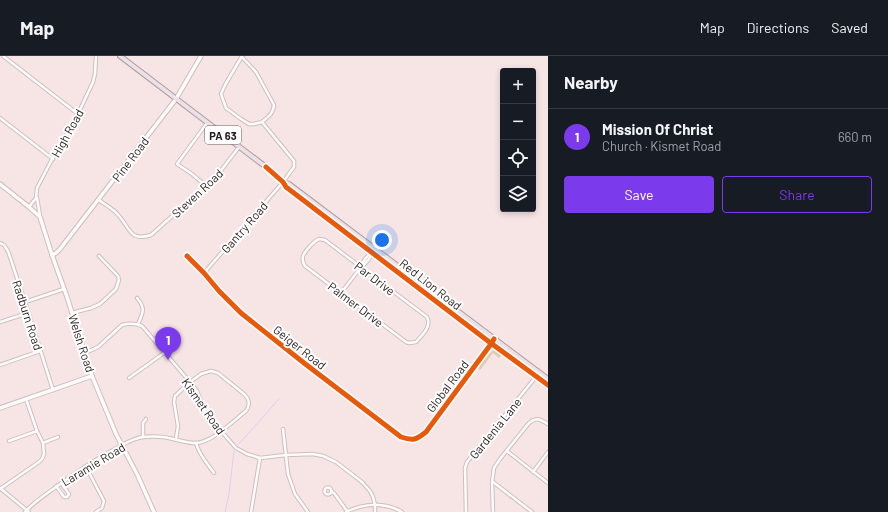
<!DOCTYPE html>
<html lang="en">
<head>
<meta charset="utf-8">
<style>
	body { margin:0; font-family:Barlow,sans-serif; background:#242831; color:#f1f3f6 }
	.controls { position:absolute; right:12px; top:12px; display:grid; overflow:hidden; border-radius:4px; box-shadow:0 2px 6px #0003 }
	.controls button { width:36px; height:36px; display:grid; place-items:center; padding:0; border:0; border-bottom:1px solid #363941; background:#171b24; color:#f1f3f6; font:20px sans-serif }
	.you { position:absolute; left:382px; top:184px; width:14px; height:14px; margin:-10px; border:3px solid #fff; border-radius:50%; background:#1a73e8; box-shadow:0 0 0 6px #1a73e833 }
	.badge { display:grid; place-items:center; width:26px; height:26px; border-radius:50%; background:#7c3aed; color:#fff; font-size:13px; font-weight:700 }
	.pin { position:absolute; translate:-50% -33px; filter:drop-shadow(0 1px 2px #0008) }
	.pin::after { content:''; position:absolute; top:21px; width:14px; height:12px; background:inherit; clip-path:polygon(0 0,100% 0,50% 100%) }
	.list { margin:0; padding:0; list-style:none }
	h2 { display:flex; justify-content:space-between; align-items:center; height:52px; margin:0; padding:0 16px; font-size:17px }
	h2 small { font-size:13px; font-weight:400; color:#9ea1a6 }
	.list li { display:grid; grid-template-columns:26px 1fr auto; gap:12px; align-items:center; box-sizing:border-box; height:56px; padding:0 16px; border-top:1px solid #363941 }
	.list b { display:block; font-size:15px; white-space:nowrap }
	.list p { margin:0; font-size:13px; white-space:nowrap; color:#9ea1a6 }
	.list em { font-size:13px; font-style:normal; color:#9ea1a6 }
	.actions { display:flex; gap:8px; padding:12px 16px }
	.actions a { flex:1; padding:9px 0; border:1px solid #7c3aed; border-radius:4px; text-align:center; font-size:14px; color:#7c3aed }
	.actions .main { background:#7c3aed; color:#fff }
	.icon { flex:none; width:22px; height:22px; fill:none; stroke:currentColor; stroke-width:2; stroke-linecap:round; stroke-linejoin:round }
	.map { position:relative; flex:none; width:548px; height:456px; overflow:hidden }
	header { display:flex; align-items:center; gap:24px; box-sizing:border-box; height:56px; padding:0 20px; background:#171b24; border-bottom:1px solid #363941 }
	header strong { font-size:19px }
	nav { display:flex; gap:22px; margin-inline-start:auto; font-size:14px }
	main { display:flex }
	aside { flex:1; background:#171b24 }
	.map>svg:first-child { display:block }
</style>
</head>
<body>
<header>
<strong>Map</strong>
<nav><a>Map</a><a>Directions</a><a>Saved</a></nav>
</header>
<main>
<div class="map">
<svg width="548" height="456" viewBox="0 0 548 456">
	<rect width="100%" height="100%" fill="#f7e5e6"/>
	<polygon fill="#e0cab4" points="495,294 502,298 499,302 493,297 480,314 478,312 490,297 492,295"/>
	<g fill="none" stroke-linecap="round" stroke-linejoin="round">
		<g stroke="#e3ccee" stroke-width="1">
			<polyline points="239,388 279,343"/>
			<polyline points="225,456 229,438 234,395"/>
		</g>
		<defs>
			<g id="street">
				<polyline points="3,0 78,58"/>
				<path d="M242 1 256 16 274 49C273 58 269 60 262 66"/>
				<polyline points="0,62 53,103"/>
				<polyline points="206,130 192,118 177,108 207,67"/>
				<polyline points="37,142 40,160"/>
				<path d="M99 144C105 149 114 153 119 160 130 172 130 186 151 179L216 121 239 91"/>
				<polyline points="29,151 36,142 37,132 50,107 78,58 93,26 95,18 96,0"/>
				<path d="M319 183 325 184 427 261C432 271 422 279 416 286L409 287 406 286 305 210C303 207 302 204 303 200 305 195 314 185 319 183Z"/>
				<polyline points="0,187 4,189 8,195 25,246 53,334"/>
				<path d="M187 200 204 217 219 235 241 257 304 307 401 381C413 385 416 384 426 376L491 288 494 283"/>
				<path d="M361 211C363 203 370 198 375 192"/>
				<polyline points="204,217 283,126 294,111 294,105 262,66 254,68 249,68 241,63 226,52 221,38 225,29 242,0"/>
				<path d="M341 237 361 211C365 208 371 202 372 196"/>
				<path d="M137 242C146 252 143 257 138 268"/>
				<polyline points="25,246 64,233"/>
				<polyline points="72,257 91,252 100,248 116,233 119,224 118,220 99,200"/>
				<polyline points="0,266 28,257"/>
				<polyline points="154,284 165,275"/>
				<path d="M85 297 98 291 122 269C129 267 135 267 142 270L190 326 197 335 205 355 221 375 236 392 247 398 260 402 286 399 313 398 323 400 336 406 362 426 370 435 373 441 375 449V456"/>
				<polyline points="0,309 40,295"/>
				<polyline points="129,322 164,297"/>
				<polyline points="283,373 288,418 295,438 308,456"/>
				<polyline points="143,381 143,367 146,363"/>
				<polyline points="9,385 37,375"/>
				<polyline points="43,387 58,381"/>
				<path d="M196 387C199 399 207 407 214 417"/>
				<polyline points="507,395 548,427"/>
				<polyline points="86,411 104,445 102,452 96,456"/>
				<polyline points="533,416 548,396"/>
				<polyline points="493,426 532,456"/>
				<polyline points="56,430 64,441 67,441 69,438 61,427"/>
				<circle cx="328" cy="435" r="3.5"/>
				<polyline points="0,432 29,456"/>
				<polyline points="0,433 39,406 42,403 44,398 43,387 37,375 26,343"/>
				<polyline points="332,436 334,437 347,455"/>
				<path d="M25 456C34 446 45 439 56 431 75 417 94 404 115 393 124 388 133 382 143 381 154 380 167 381 177 384 183 385 188 387 195 387 212 387 233 365 246 355 251 348 249 343 244 338L218 317 211 315 201 318 190 326 175 340 174 346 178 370 176 383"/>
				<polyline points="251,456 260,402"/>
				<path d="M346 456C364 447 384 446 402 456"/>
				<polyline points="466,456 465,412 467,406 539,317"/>
				<path d="M493 456 492 426 494 412 500 403 529 367C537 361 539 363 548 368"/>
			</g>
			<g id="secondary">
				<polyline points="0,128 29,151 40,161 52,199 67,241 92,320 116,378 137,418 154,456"/>
				<polyline points="52,199 56,197 60,193 176,43 201,0"/>
				<polyline points="0,352 92,320"/>
			</g>
			<g id="primary">
				<polyline points="120,0 266,111 283,126 286,131 488,285 548,329"/>
				<polyline points="283,126 289,128 548,323"/>
			</g>
		</defs>
		<use href="#street" stroke="#cdbfc0" stroke-width="4.5"/>
		<use href="#secondary" stroke="#cdbfc0" stroke-width="5.5"/>
		<use href="#primary" stroke="#b09da4" stroke-width="6"/>
		<use href="#street" stroke="#fefbfb" stroke-width="2.5"/>
		<use href="#secondary" stroke="#fefbfb" stroke-width="3.5"/>
		<use href="#primary" stroke="#eae2e6" stroke-width="4"/>
		<defs>
			<g id="cycleway">
				<polyline points="266,111 283,126 286,131 488,285 548,329"/>
				<path d="M187 200 204 217 219 235 241 257 304 307 401 381C413 385 416 384 426 376L491 288 494 283"/>
			</g>
		</defs>
		<use href="#cycleway" stroke="#fff" stroke-width="8"/>
		<use href="#cycleway" stroke="#e8590c" stroke-width="5"/>
	</g>
	<g text-anchor="middle" dominant-baseline="central" stroke-width="4" stroke-linejoin="round" paint-order="stroke">
		<rect fill="#fff" stroke="#686162" stroke-width="1" x="205" y="70" width="36" height="18" rx="3"/>
		<g font-size="11" font-weight="bold" fill="#281d1e">
			<text x="223" y="79">PA 63</text>
		</g>
		<g font-size="12" fill="#281d1e" stroke="#fff">
			<text transform="translate(67 77) rotate(-61)">High Road</text>
			<text transform="translate(130 103) rotate(-53)">Pine Road</text>
			<text transform="translate(197 137) rotate(-43)">Steven Road</text>
			<text transform="translate(244 171) rotate(-49)">Gantry Road</text>
			<text transform="translate(375 222) rotate(37)">Par Drive</text>
			<text transform="translate(431 228) rotate(38)">Red Lion Road</text>
			<text transform="translate(356 248) rotate(37)">Palmer Drive</text>
			<text transform="translate(28 259) rotate(72)">Radburn Road</text>
			<text transform="translate(82 287) rotate(72)">Welsh Road</text>
			<text transform="translate(300 291) rotate(38)">Geiger Road</text>
			<text transform="translate(447 330) rotate(-53)">Global Road</text>
			<text transform="translate(204 350) rotate(55)">Kismet Road</text>
			<text transform="translate(495 372) rotate(-51)">Gardenia Lane</text>
			<text transform="translate(93 408) rotate(-31)">Laramie Road</text>
		</g>
	</g>
</svg>
<div class="controls">
<button>+</button>
<button>−</button>
<button><svg class="icon" aria-label="locate" viewBox="0 0 24 24"><circle cx="12" cy="12" r="6"/><path d="M12 2v4M12 18v4M2 12h4M18 12h4"/></svg></button>
<button><svg class="icon" aria-label="layers" viewBox="0 0 24 24"><path d="M12 4l9 5-9 5-9-5zM3 14l9 5 9-5"/></svg></button>
</div>
<div class="you"></div>
<div class="pin badge" style="left:168px;top:304px">1</div>
</div>
<aside>
<h2>Nearby<small></small></h2>
<ul class="list">
<li><span class="badge">1</span><div><b>Mission Of Christ</b><p>Church · Kismet Road</p></div><em>660 m</em></li>
</ul>
<div class="actions"><a class="main">Save</a><a>Share</a></div>
</aside>
</main>
</body>
</html>
